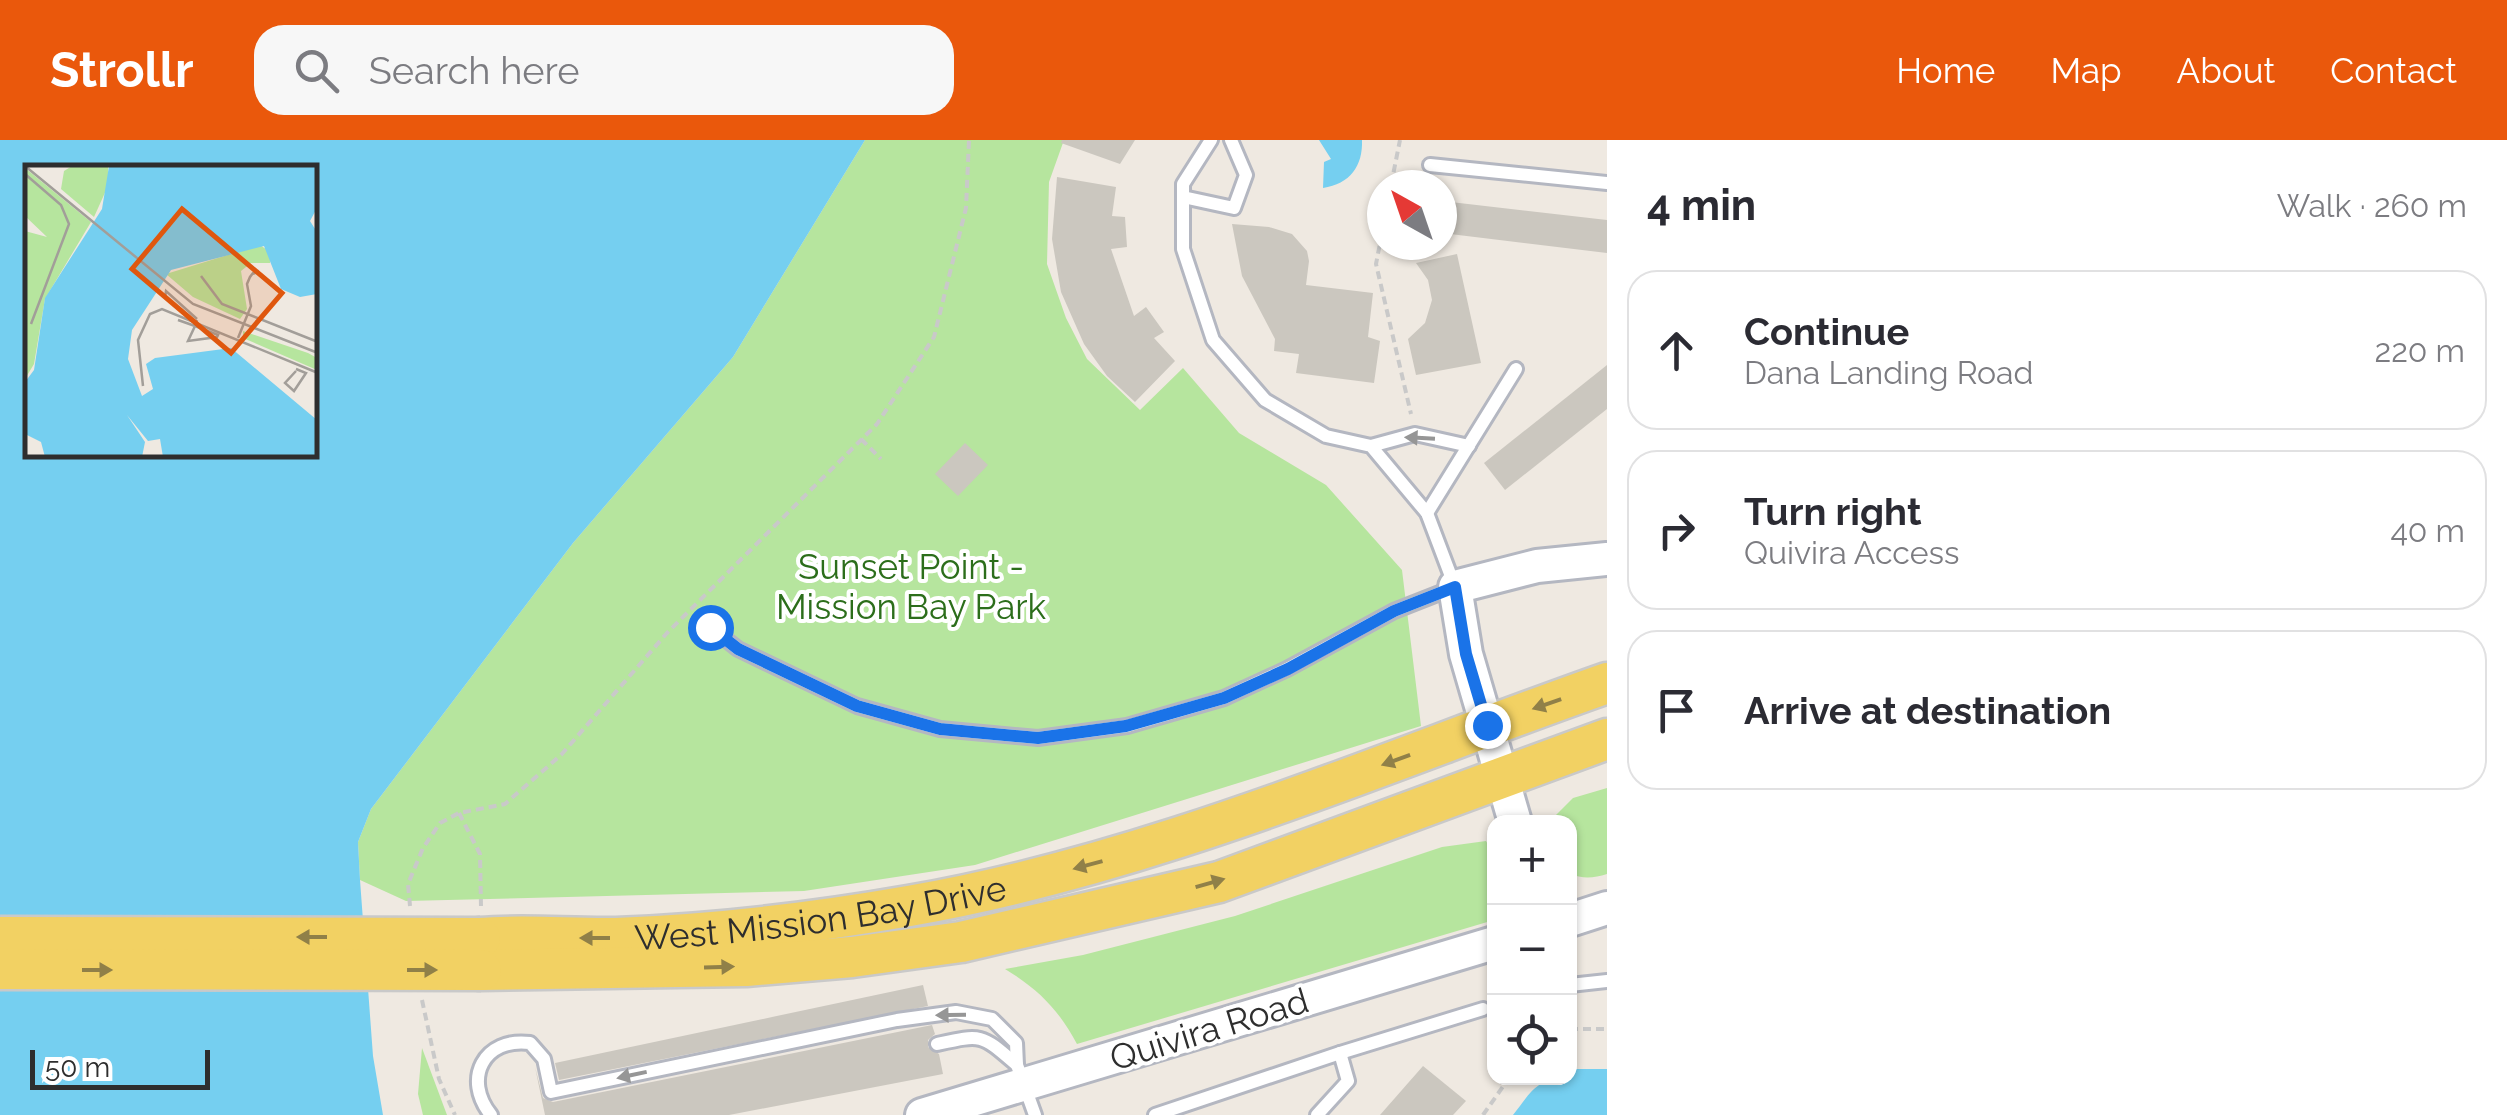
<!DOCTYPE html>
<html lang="en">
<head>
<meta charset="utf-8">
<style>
	body { margin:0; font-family:Raleway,sans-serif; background:#f7f7f7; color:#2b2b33 }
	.controls { position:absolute; right:30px; bottom:30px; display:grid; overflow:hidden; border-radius:20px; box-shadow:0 2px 8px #0004 }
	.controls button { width:90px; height:90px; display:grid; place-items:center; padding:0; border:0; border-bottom:2px solid #e1e1e2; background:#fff; color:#2b2b33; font:50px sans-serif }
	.compass { position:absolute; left:1367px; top:30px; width:90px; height:90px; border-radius:50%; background:#fff; box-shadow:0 2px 8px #0004; rotate:320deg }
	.scale { position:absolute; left:30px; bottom:25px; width:180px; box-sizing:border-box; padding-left:10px; border:5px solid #2e2e2e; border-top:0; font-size:28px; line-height:35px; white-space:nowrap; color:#2e2e2e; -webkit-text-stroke:8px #fff; paint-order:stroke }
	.stop { position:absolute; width:30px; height:30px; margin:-22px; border:8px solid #1a73e8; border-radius:50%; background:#fff }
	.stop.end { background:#1a73e8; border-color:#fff; box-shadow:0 2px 10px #0008 }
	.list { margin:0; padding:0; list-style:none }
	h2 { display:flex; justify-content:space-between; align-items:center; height:130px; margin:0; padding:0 40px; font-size:42px }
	h2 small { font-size:32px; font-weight:400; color:#7c7c81 }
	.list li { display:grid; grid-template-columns:65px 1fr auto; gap:30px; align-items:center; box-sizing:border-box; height:160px; margin:0 20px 20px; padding:0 20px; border:2px solid #e1e1e2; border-radius:30px }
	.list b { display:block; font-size:38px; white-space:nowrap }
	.list p { margin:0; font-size:32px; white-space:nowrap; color:#7c7c81 }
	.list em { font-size:32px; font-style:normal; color:#7c7c81 }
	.icon { flex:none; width:55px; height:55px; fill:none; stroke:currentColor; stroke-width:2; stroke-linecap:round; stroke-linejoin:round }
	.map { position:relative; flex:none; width:1607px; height:975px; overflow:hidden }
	header { display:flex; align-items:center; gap:60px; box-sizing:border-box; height:140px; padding:0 50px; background:#ea580c; color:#fff }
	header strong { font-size:48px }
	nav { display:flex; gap:55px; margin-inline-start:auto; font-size:35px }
	.search { width:700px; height:90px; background:#f7f7f7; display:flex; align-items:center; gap:25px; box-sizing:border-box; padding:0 35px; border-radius:30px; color:#7c7c81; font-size:38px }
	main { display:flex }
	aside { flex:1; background:#fff }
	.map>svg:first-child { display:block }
</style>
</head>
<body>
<header>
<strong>Strollr</strong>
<div class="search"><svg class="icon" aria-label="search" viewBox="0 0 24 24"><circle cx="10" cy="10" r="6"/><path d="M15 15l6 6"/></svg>Search here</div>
<nav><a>Home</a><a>Map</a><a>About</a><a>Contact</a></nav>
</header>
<main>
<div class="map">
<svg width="1607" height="975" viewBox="0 0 1607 975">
	<rect width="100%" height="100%" fill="#efe9e1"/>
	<g fill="#b6e59e">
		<polygon points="865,0 1064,0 1049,42 1047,124 1066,178 1087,219 1140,270 1183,228 1239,293 1326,345 1402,430 1421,586 975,725 804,751 406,761 360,740 358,702 371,669 573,403 733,217"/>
		<path d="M1607 648V734C1594 738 1583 739 1570 734V682H1547L1546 678 1555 676 1573 658Z"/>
		<path d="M1486 701 1494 715V780L1077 904C1059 870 1038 849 1005 829L1083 815 1235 776 1442 707Z"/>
		<polygon points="422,908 447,975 423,975 418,954"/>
	</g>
	<g fill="#75cff0" fill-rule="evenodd">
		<path d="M0 0H865L733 217 573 403 371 669 358 702 360 740 373 916 383 975H0ZM28 28H315V315H28Z"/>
		<path d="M1319 0H1362C1363 26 1350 44 1323 48L1324 22 1331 19Z"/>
		<path d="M1570 929H1607V975H1513C1532 951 1536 938 1570 938Z"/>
	</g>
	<g fill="#cbc7bf">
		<polygon points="1062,0 1135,0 1120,24 1061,3"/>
		<polygon points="1057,37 1116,47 1112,76 1125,77 1127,107 1111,109 1134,176 1146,167 1164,192 1154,198 1175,221 1135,262 1107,236 1084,204 1061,152 1052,99"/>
		<polygon points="1442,61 1607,80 1607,113 1442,93"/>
		<polygon points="1232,84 1269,87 1292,94 1307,111 1309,121 1306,145 1373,153 1368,197 1380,201 1374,243 1296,233 1299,214 1274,211 1275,199 1242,136"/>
		<polygon points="1457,114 1481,223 1416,235 1408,199 1425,183 1432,160 1428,140 1416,123"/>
		<polygon points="1607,225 1607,269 1505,350 1484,323"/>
		<polygon points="965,303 988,325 958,356 935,334"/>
		<polygon points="923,845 928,866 559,940 555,923"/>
		<polygon points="932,885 935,894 928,900 928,907 939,914 943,934 729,975 545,975 535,927 543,958 553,962"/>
		<polygon points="1423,926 1466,961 1453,975 1380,975"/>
	</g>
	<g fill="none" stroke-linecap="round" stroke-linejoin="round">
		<defs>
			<g id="service">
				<polyline points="1430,25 1607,43"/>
				<polyline points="1183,57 1234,68 1246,35 1231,0"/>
				<polyline points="1371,306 1415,294 1469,306"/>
				<polyline points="1427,373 1516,229"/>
				<polyline points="710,487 738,509 857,566 940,589 1038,598 1127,586 1224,558 1287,529 1394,471 1455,447 1427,373 1371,306 1326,296 1265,260 1213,200 1183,109 1183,44 1211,0"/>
				<polyline points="1570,845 1607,841"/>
				<path d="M937 904C983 894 981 894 1017 925"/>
				<polyline points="1340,913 1483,869"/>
				<path d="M491 975C462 939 484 897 530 903L544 919 551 952 897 880 956 872 992 879 1016 903 1017 925 1035 975"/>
				<polyline points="1155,975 1340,913 1348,941 1317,975"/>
			</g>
			<g id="tertiary">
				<polyline points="1515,682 1466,514 1455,447 1537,426 1607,419"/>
				<polyline points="1570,780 1607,768"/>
				<polyline points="922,975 1494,803"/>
			</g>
			<g id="primary">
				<path id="s1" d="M480 798C525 794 571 799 616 798 714 794 812 783 909 766 1151 724 1377 624 1607 543"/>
				<polyline points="481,830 746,826 852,817 961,802 1219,742 1607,599"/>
			</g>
		</defs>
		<use href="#service" stroke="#b4b7c1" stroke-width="18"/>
		<use href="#tertiary" stroke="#b4b7c1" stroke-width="38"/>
		<use href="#primary" stroke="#c9c9c9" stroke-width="45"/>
		<g stroke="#c9c9c9" stroke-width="4" stroke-dasharray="8 5" stroke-linecap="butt">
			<polyline points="1391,45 1400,0"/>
			<polyline points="1382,93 1376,124 1411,274"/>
			<polyline points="861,299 881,319"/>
			<polyline points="459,673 480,714 481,766"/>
			<polyline points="410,766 408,744 423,708 440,683 459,673 505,664 561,615 667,493 877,284 934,197 966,68 969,0"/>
			<polyline points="422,860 439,939 455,975"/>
			<polyline points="1570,889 1607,889"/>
			<polyline points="1483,975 1509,938"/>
		</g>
		<use href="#service" stroke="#fff" stroke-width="12"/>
		<use href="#tertiary" stroke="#fff" stroke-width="32"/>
		<use href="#primary" stroke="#f2d163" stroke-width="40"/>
		<defs>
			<g id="primary-bridge">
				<polyline points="0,797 480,798"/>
				<polyline points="0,829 481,830"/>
			</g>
		</defs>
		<use href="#primary-bridge" stroke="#c9c9c9" stroke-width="45" stroke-linecap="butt"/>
		<use href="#primary-bridge" stroke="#f2d163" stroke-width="40"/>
	</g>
	<defs><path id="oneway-solid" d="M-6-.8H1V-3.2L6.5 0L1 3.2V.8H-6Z" transform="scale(2.5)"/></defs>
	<g fill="#969696">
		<use href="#oneway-solid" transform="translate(1420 298) rotate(-177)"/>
		<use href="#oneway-solid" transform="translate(951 875) rotate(179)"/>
		<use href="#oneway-solid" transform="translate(632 935) rotate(168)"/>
	</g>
	<g fill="#908048">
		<use href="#oneway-solid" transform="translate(1547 564) rotate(161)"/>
		<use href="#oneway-solid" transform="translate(1396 620) rotate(160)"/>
		<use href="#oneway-solid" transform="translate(1088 725) rotate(165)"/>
		<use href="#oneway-solid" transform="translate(1210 743) rotate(-16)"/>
		<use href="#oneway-solid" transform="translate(312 797) rotate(-180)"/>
		<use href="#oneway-solid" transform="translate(595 798) rotate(-180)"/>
		<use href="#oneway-solid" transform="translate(719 827) rotate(-2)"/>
		<use href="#oneway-solid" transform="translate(97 830)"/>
		<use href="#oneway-solid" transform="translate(422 830)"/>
	</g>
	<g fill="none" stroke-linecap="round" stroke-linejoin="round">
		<polyline stroke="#1a73e8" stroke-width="12" points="710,487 738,509 857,566 940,589 1038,598 1126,586 1224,558 1288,529 1394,471 1455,447 1466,514 1487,585"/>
	</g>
	<g text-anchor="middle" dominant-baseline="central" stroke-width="8" stroke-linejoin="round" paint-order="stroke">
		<g font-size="35" fill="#2c6e1b" stroke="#fff">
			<text x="911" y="426">Sunset Point -<tspan x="911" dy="40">Mission Bay Park</tspan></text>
		</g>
		<g font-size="35" fill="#2e2e2e" stroke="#fff">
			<text stroke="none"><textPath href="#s1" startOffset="342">West Mission Bay Drive</textPath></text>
			<text transform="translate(1209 889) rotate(-17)">Quivira Road</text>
		</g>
	</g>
	<g transform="translate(25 25)">
		<rect width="292" height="292" fill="#efe9e1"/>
		<path d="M47 1H83V21L69 52 36 24 39 6ZM0 3 66 57 20 134 9 199 0 214V66L22 72 0 51ZM235 80 245 87V98H226L216 106 222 144 215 154 168 132 141 109ZM218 166 283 188 292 193V205L218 173Z" fill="#b6e59e"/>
		<path d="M84 1H292V43L285 56 292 67V129L275 132 256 124 239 81 146 105 107 165 103 194 117 231 128 224 121 199 130 193 206 183 292 255V292H138L135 274 123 276 102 250 120 277 117 292H20L16 277 0 269V217L9 205 20 133 77 44Z" fill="#75cff0"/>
		<path fill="none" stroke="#a29e99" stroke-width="2.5" d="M0 1 168 139 293 188M0 9 36 40 44 59 6 159M176 111 197 139 293 177M140 133 141 126 172 154M153 155 170 161 193 170 192 172 163 176 170 161 172 155M213 173 226 141 222 119 225 112 228 108 234 106 228 109M271 206 260 218 269 226 281 208 271 204M118 221 113 175 125 149 137 144 293 208"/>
		<path fill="#df570e" fill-opacity="0.15" stroke="#df570e" stroke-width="5" d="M157 44 257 128 206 188 107 104Z"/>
		<rect width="292" height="292" fill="none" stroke="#2e2e2e" stroke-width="5"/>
	</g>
</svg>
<div class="controls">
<button>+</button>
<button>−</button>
<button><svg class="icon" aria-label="locate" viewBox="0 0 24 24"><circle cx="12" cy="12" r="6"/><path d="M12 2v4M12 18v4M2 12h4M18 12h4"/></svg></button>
</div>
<svg class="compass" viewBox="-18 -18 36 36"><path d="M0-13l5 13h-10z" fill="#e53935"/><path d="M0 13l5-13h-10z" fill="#7c7c81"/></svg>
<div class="scale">50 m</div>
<div class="stop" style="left:710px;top:487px"></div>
<div class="stop end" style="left:1487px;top:585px"></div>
</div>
<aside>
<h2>4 min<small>Walk · 260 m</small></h2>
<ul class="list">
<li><svg class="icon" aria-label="ahead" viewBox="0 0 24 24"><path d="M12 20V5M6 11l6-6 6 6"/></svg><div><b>Continue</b><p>Dana Landing Road</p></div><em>220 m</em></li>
<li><svg class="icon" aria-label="right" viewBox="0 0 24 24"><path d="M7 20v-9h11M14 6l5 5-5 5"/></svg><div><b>Turn right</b><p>Quivira Access</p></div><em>40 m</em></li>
<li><svg class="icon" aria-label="arrive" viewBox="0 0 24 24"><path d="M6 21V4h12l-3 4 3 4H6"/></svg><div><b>Arrive at destination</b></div></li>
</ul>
</aside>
</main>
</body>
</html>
